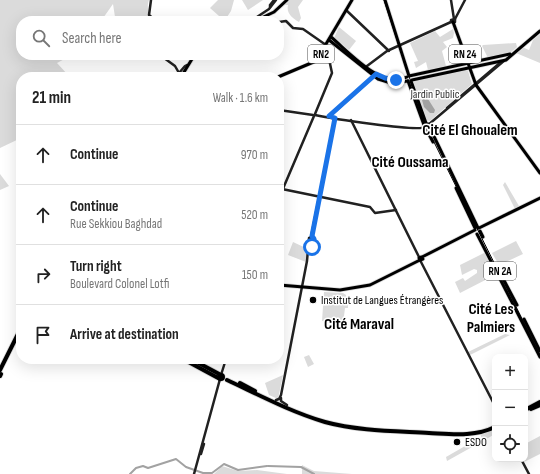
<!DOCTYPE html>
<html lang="en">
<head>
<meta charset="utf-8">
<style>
	body { margin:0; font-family:"Sofia Sans Condensed",sans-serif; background:#f6f6f6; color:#222 }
	.controls { position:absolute; right:12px; bottom:12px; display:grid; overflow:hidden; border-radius:8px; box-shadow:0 4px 16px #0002 }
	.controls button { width:36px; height:36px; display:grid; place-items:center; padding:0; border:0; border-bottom:1px solid #e0e0e0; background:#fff; color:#222; font:20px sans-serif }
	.stop { position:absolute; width:12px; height:12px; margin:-9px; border:3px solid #1a73e8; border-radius:50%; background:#fff }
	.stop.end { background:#1a73e8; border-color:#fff; box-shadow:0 1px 4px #0008 }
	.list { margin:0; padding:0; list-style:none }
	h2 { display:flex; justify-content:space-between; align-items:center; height:52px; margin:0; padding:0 16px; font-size:17px }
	h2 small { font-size:13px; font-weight:400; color:#767676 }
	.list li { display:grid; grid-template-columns:26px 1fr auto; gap:12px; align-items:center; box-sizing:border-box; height:60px; padding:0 16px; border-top:1px solid #e0e0e0 }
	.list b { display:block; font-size:15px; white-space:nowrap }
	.list p { margin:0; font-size:13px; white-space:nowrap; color:#767676 }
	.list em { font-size:13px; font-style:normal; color:#767676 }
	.icon { flex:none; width:22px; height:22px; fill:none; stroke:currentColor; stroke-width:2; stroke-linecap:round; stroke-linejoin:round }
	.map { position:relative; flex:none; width:540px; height:474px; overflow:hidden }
	.search { position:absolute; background:#fff; box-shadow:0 4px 16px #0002; left:16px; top:16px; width:268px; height:44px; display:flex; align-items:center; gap:10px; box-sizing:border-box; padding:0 14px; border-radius:16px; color:#767676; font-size:15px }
	.panel { position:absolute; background:#fff; box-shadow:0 4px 16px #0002; left:16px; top:72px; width:268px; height:292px; border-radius:16px }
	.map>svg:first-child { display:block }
</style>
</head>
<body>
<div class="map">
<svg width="540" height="474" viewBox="0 0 540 474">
	<rect width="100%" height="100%" fill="#fff"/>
	<g fill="#dbdbdb">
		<path d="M0 0H149C146 6 150 15 148 21H143L141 17 118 21 115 17 113 4 101 21H21V55H72L57 63 68 75 67 77H21V108L20 107 19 114 21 116V138L0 148Z"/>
		<polygon points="218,0 234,0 231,11 227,17 219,16 210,8"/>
		<polygon points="242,0 263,0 248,10"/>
		<path d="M289 0H303L298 7 301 18 299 22C292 18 286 13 288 5H285Z"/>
		<polygon points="339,27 356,41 349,50 334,38"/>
		<polygon points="453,29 454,33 453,38 443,42 447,47 442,51 446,66 428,70 426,62 416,68 414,62 418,61 410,43 435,31 440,37"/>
		<polygon points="540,34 540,63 516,53 522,47 529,50 533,40"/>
		<polygon points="516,43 517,47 509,54 488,58 482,46 483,45"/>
		<polygon points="464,69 468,71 472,84 430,121 426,120 413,83 415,80"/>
		<polygon points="0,174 9,186 0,190"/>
		<polygon points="505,182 519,206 515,209 503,185"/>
		<polygon points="516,241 523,254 499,265 492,253"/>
		<polygon points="293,242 308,249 306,262 288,255"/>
		<polygon points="486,252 497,274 460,293 455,282 463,278 465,281 477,273 477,270 474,269 462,275 460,265"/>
		<polygon points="324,292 343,293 346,295 345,304 348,304 348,308 345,308 343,324 322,321"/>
		<polygon points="505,334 510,335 470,355 468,352"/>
		<polygon points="309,355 314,364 308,367 304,357"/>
		<polygon points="283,375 278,399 269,395 265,383"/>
		<polygon points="495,429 495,434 483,441 480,434"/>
		<polygon points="540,436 540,454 524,462 523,459 525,459 525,444"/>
		<polygon points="479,438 481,442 447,461 446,457"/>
		<polygon points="302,465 314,471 352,474 302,474"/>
		<polygon points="222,466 238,471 257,470 287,474 214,474"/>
	</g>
	<polygon fill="#a2a2a2" points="424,98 428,99 435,110 434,113 430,113 424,107 422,100"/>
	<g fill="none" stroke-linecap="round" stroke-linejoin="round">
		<g stroke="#a2a2a2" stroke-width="2">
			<polyline points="268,466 301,467 314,474"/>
			<polyline points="130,474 136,468 143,466 148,468 176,459 186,467 203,473 212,473 224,464 238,470 267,466"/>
		</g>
		<defs>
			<g id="primary">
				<polyline points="385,0 409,76 510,54"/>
				<polyline points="255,21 274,12 287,0"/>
				<polyline points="453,22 476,85 540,173"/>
				<path d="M331 37C349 52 382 90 407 77"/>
				<polyline points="329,40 378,79 391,83 408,81"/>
				<polyline points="181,77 192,59 199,55"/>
				<polyline points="278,77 316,61 352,0"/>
				<polyline points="412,80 506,60 540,31"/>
				<polyline points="408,81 424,125"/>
				<polyline points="411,81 426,123"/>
				<polyline points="427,126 424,127 424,124 428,124 478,228"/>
				<polyline points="426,129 433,142"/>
				<polyline points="456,188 475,228"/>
				<polyline points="479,228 540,198"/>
				<polyline points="480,231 483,237"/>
				<polyline points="477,234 540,357"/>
				<polygon points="421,257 423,259 420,260 419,258"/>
				<polyline points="422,257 475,230"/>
				<polyline points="498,269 517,305"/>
				<polyline points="279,285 340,290 370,285 420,260"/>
				<polyline points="524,319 540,351"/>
			</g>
			<g id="highway">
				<polyline points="183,359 220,379"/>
				<polyline points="191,359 221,375"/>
				<polyline points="0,370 21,328"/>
				<circle cx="221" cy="377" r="2"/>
				<polyline points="0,376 1,374"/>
				<path d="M227 380C259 395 291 412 325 422 358 431 395 431 429 433 451 434 475 437 495 427"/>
				<polyline points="240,383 255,391"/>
				<polyline points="531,409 540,405"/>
				<polyline points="525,410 540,402"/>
			</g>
		</defs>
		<use href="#primary" stroke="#dbdbdb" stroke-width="4.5"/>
		<use href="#highway" stroke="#dbdbdb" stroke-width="5.5"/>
		<g stroke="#212121" stroke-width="2.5">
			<polyline points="151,0 149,15 156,21"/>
			<polyline points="451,0 454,19"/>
			<polyline points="270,7 270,5 274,0"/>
			<polyline points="346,10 389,51"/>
			<polyline points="455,19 465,0"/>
			<polygon points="455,19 455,22 451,22 451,20"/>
			<polyline points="251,21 269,9 276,0"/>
			<polyline points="279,22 286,21 293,28 303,29 326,45 332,73 315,114"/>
			<polyline points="160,55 175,66 179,73 185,66 187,65"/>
			<polyline points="367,66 387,51 451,22"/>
			<polyline points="447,108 501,62"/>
			<polyline points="279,110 313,115"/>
			<path d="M315 115C329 118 417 132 425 127"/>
			<polyline points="329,117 374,76"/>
			<polyline points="351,120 419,257"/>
			<polyline points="428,125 505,60"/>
			<polyline points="282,189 370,207 375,213 396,210"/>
			<polyline points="279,198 314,116"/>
			<polyline points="311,237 335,118"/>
			<polyline points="420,260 495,406"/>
			<polyline points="221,375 226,359"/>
			<polyline points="281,398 281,401 287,405"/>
			<polyline points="276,400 279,399 281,395 307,261 309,238 312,237 314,239 313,246 309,250"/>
			<polyline points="201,454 204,444"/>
			<polyline points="521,459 529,474"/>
			<polyline points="194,474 220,379"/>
		</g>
		<use href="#primary" stroke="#000" stroke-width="3"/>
		<use href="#highway" stroke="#000" stroke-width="4"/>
		<polyline stroke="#000" stroke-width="1" points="384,0 424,122 540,355"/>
	</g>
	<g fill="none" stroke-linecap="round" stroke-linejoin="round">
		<polyline stroke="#1a73e8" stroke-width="5" points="312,247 314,239 312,236 335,118 329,116 376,74 385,78 396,80"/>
	</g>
	<g fill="#000" stroke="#fff" stroke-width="1.5">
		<circle cx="313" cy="300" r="4"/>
		<circle cx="457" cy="442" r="4"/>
	</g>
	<g text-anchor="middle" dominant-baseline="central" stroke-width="3" stroke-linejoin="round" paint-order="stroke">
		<g fill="#fff" stroke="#4c4c4c" stroke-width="1">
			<rect x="308" y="45" width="26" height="18" rx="3"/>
			<rect x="449" y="45" width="32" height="18" rx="3"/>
			<rect x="484" y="262" width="32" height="18" rx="3"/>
		</g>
		<g font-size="11" font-weight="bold" fill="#000">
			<text x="321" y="54">RN2</text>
			<text x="465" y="54">RN 24</text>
			<text x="500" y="271">RN 2A</text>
		</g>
		<g font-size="12" fill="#323232" stroke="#fff">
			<text x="435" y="94">Jardin Public</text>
		</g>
		<g font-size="12" fill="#000" stroke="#fff" text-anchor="start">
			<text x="321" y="300">Institut de Langues Étrangères</text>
			<text x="465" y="442">ESDO</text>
		</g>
		<g font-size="16" font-weight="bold" fill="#000" stroke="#fff">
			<text x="470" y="130">Cité El Ghoualem</text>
			<text x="410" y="162">Cité Oussama</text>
			<text x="491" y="309">Cité Les<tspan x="491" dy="18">Palmiers</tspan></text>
			<text x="359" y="324">Cité Maraval</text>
		</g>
	</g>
</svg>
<div class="controls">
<button>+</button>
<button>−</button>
<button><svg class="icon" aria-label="locate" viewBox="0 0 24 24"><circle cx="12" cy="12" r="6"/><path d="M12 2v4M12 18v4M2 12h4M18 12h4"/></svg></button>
</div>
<div class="stop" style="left:312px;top:247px"></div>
<div class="stop end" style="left:396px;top:80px"></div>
<div class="search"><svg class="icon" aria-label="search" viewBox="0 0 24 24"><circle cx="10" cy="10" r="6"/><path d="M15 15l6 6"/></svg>Search here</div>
<section class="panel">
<h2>21 min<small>Walk · 1.6 km</small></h2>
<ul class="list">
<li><svg class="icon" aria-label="ahead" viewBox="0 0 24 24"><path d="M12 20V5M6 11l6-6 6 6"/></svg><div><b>Continue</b></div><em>970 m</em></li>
<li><svg class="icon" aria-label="ahead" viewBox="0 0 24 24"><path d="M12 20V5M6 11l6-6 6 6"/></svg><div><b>Continue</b><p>Rue Sekkiou Baghdad</p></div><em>520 m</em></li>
<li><svg class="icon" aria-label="right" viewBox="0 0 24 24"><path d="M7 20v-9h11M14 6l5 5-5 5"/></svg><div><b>Turn right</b><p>Boulevard Colonel Lotfi</p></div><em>150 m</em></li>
<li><svg class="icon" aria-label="arrive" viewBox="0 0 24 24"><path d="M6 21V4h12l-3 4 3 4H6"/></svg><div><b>Arrive at destination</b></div></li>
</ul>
</section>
</div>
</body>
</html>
